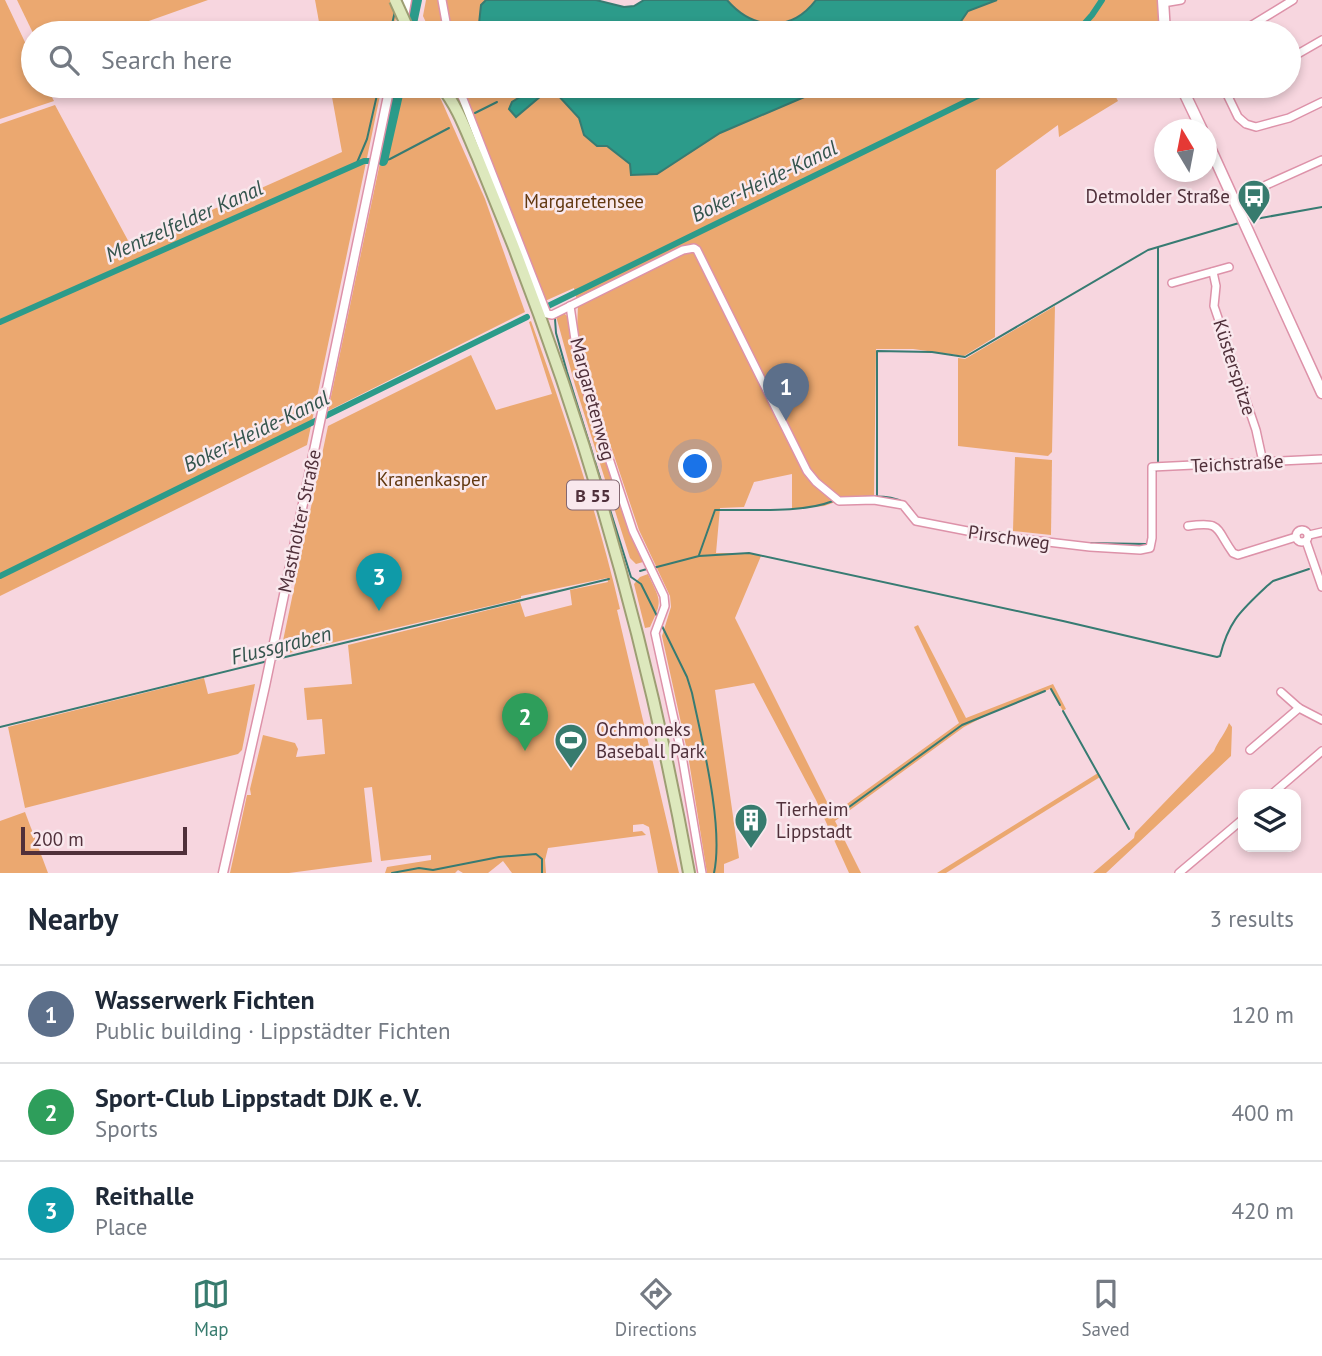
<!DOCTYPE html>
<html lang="en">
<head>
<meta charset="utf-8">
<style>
	body { margin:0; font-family:"PT Sans",sans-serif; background:#f2f2f3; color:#1f2937 }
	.controls { position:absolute; right:21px; bottom:21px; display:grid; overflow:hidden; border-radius:14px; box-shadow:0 4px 10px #0003 }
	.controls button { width:63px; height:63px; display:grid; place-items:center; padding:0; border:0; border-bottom:2px solid #e0e1e3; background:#fff; color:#1f2937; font:35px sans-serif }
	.compass { position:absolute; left:1154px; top:119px; width:63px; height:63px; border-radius:50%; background:#fff; box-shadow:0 4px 10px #0003; rotate:350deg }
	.scale { position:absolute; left:21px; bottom:18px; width:166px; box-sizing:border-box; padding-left:7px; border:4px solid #50303a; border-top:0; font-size:19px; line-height:24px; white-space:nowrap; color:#50303a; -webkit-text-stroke:5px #f9e8ed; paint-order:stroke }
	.you { position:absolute; left:696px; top:467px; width:24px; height:24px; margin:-18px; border:5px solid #fff; border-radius:50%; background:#1a73e8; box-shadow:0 0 0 10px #1a73e833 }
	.badge { display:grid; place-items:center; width:46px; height:46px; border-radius:50%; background:#377b6e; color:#fff; font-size:23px; font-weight:700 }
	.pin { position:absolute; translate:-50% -58px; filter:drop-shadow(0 2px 4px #0008) }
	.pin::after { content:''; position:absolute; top:37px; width:24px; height:21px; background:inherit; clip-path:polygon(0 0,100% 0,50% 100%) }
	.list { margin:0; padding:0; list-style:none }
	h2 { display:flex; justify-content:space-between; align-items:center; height:91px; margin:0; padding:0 28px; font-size:30px }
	h2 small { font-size:23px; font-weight:400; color:#747a83 }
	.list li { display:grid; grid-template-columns:46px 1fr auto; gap:21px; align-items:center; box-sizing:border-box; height:98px; padding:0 28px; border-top:2px solid #e0e1e3 }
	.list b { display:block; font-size:26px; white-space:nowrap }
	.list p { margin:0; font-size:23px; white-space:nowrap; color:#747a83 }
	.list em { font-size:23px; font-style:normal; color:#747a83 }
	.icon { flex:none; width:38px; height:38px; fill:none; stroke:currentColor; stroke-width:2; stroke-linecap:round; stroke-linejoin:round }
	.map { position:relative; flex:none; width:1322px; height:873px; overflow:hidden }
	.search { position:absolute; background:#fff; box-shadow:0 4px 10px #0003; left:21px; right:21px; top:21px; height:77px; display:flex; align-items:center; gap:18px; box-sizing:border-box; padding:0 24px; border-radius:38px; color:#747a83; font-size:26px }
	.sheet { height:385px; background:#fff }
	nav { display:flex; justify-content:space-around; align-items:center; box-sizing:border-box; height:98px; border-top:2px solid #e0e1e3; background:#fff; font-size:19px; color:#747a83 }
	nav a { display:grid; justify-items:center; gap:4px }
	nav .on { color:#377b6e }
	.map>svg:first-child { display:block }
</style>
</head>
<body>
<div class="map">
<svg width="1322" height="873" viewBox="0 0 1322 873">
	<rect width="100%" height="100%" fill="#f7d6df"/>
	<g fill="#eba870">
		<polygon points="0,0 5,0 33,59 33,86 46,86 54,101 0,119"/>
		<polygon points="17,0 208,0 115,33 33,33"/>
		<polygon points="315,0 395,0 398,8 393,33 321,33"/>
		<polygon points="426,0 486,0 481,5 517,33 431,33 423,16"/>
		<path d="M727 0H816C791 32 753 30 727 0Z"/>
		<polygon points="950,0 1160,0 1158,33 877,33"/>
		<polygon points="330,86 382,86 307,445 0,596 0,124 55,105 131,246 342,152"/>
		<polygon points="396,86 435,86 485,199 525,312 328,411"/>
		<polygon points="454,86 1110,86 1118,101 1059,137 1058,125 996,170 995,337 964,356 913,349 876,349 874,498 841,500 824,506 792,509 792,474 754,482 744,507 720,508 716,553 749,553 761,556 735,618 833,814 959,723 914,627 918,625 966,718 1053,684 1066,709 1063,711 1050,689 995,711 964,727 835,821 861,873 849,873 816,800 754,683 715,690 739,858 724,864 724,873 707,873 688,755 662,636 671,607 670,596 639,530 589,381 577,331 578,305 574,288 545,301"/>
		<polygon points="1055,306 1052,452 1048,456 958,446 958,358 965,359"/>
		<path d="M564 313 568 317C571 362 587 403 601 446 614 485 626 524 643 562L636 564 630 558 575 385 556 316Z"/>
		<path d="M531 321C565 416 597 511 620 609L617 610 679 873H658L649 827 643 824 633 825V832L642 831 646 835 548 848 545 860 546 873H512L503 861 488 873H463L458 870 455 873H385L387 867 431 860V855L381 861 372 787 364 788 372 862 289 873H230L247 795H251L250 789 263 735 295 743 298 749 296 757 325 754 322 719 307 720 304 688 352 684 348 645 520 602 525 617 572 605 570 590 608 582 607 578 521 596V598L498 604 280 655 328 426 471 355 496 410 552 394 529 322Z"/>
		<polygon points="1015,457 1052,460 1051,535 1013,531"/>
		<path d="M648 574C661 602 663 600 650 627L645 628 634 584 640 577Z"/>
		<polygon points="204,678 208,694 255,684 242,750 238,754 25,808 8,727"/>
		<path d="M1229 723 1232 727 1231 756 1106 873H1093L1134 838 1135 833 1214 751C1218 741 1226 732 1229 723Z"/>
		<polygon points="1098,773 1100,777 946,873 937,873"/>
		<polygon points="25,812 48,873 0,873 0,821"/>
	</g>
	<g fill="#2c9b8a" stroke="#377b72" stroke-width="2">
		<path d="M486 0H596L624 7 634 6 644 0H727C753 30 791 33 816 0H997L968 11 953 33H478L481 5Z"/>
		<polygon points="531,86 830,86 720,133 657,174 631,175 630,164 607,146 597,146 584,135 579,118 556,93 541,96 516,117 509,109 512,102 533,89"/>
	</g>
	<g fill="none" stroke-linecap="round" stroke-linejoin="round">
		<g stroke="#377b72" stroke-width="2">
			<polyline points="390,33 395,11"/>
			<polyline points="475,113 497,102"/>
			<polyline points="383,161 390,159 449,128"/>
			<polyline points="356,165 367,139 379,86"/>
			<polyline points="1250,220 1322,207"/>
			<polyline points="555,319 556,333 567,372 631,577 641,584 657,616"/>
			<polyline points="1158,462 1158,248"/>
			<polyline points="1155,488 1156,471"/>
			<polyline points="877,496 877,351 932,352 965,357 1148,250 1239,223"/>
			<path d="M862 497C879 496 905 495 913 512"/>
			<polyline points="971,528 1011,534"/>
			<polyline points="1086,543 1146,544"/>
			<path d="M699 555 715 510C750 509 800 514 833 501"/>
			<path d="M653 568 699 556 749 553 1063 621 1217 657 1220 656C1229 620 1241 611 1267 586L1273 581 1309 569"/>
			<polyline points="640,571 647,569"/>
			<path d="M661 624 687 677 692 693C702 741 724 826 714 873"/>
			<polyline points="273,660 609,579"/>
			<polyline points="1051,689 1060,705"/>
			<polyline points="1063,711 1129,829"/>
			<polyline points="0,727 268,661"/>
			<polyline points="838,815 962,725 1045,691"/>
			<polyline points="392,873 419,868 433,870 499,857 536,854 542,859 542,873"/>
		</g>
		<g stroke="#2c9b8a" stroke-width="6">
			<polyline points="1076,33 1092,15 1102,0"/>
			<polyline points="546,307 998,86"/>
			<polyline points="0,322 364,161 383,161"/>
			<polyline points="0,576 527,317"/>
		</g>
		<g stroke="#2c9b8a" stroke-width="10">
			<polyline points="410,33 417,0"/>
			<polyline points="383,161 400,86"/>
		</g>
		<defs>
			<g id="minor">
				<polyline points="442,0 448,33"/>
				<polyline points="1163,3 1181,0"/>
				<polyline points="1239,33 1293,0"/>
				<polyline points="1289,59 1322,40"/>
				<polyline points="458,86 547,314 552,315 683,250 694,248 697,250 807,471 816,482 839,501 874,500 903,505 916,521 988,535 1090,547 1140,550 1150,548 1152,538 1152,467 1322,459"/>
				<polyline points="1223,86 1238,117 1246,124 1256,127 1289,118 1322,102"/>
				<polyline points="1235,199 1322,160"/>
				<polyline points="1213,272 1216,286 1214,306 1256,430 1263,462"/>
				<polyline points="1172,283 1229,267"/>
				<polyline points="570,306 577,353 588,395 633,531 664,596 665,606 655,633 682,756 702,873"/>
				<path d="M1188 526C1222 521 1215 528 1233 553L1238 555 1296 537"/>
				<circle cx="1302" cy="536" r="6"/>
				<polyline points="1309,535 1322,532"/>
				<polyline points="1306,541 1322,587"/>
				<polyline points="1281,692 1299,708 1322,720"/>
				<polyline points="1250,750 1299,708"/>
				<polyline points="1272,794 1322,751"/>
				<polyline points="1179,873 1243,819"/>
			</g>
			<g id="tertiary">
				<polyline points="401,33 407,0"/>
				<polyline points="223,873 265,686 390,86"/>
			</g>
			<g id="secondary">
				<polyline points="1163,0 1165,33"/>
				<polyline points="1181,86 1202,130"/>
				<polyline points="1206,139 1322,393"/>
			</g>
			<path id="primary" d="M441 86C458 107 466 131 477 156 489 186 501 215 513 245 592 448 650 658 689 873"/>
		</defs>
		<use href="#minor" stroke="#dd92a9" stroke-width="10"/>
		<use href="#tertiary" stroke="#dd92a9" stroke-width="11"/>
		<use href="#secondary" stroke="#dd92a9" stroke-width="13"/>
		<use href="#primary" stroke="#9d9e73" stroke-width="14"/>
		<use href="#minor" stroke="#fff" stroke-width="7"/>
		<use href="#tertiary" stroke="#fff" stroke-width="8"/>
		<use href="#secondary" stroke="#fff" stroke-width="10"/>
		<use href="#primary" stroke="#dde8bd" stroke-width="10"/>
		<defs>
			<polyline id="primary-bridge" points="395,0 410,33"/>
		</defs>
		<use href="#primary-bridge" stroke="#9d9e73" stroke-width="14" stroke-linecap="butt"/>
		<use href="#primary-bridge" stroke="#dde8bd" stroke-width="10"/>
	</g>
	<defs>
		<symbol id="bus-pin" viewBox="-11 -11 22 30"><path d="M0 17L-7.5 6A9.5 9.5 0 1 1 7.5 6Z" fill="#377b6e" stroke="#f9e8ed"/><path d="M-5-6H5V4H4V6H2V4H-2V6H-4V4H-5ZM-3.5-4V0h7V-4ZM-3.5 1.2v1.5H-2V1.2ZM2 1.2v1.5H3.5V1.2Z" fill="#fff"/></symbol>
		<symbol id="stadium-pin" viewBox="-11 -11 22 30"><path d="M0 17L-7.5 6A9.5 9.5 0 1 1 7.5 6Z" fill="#377b6e" stroke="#f9e8ed"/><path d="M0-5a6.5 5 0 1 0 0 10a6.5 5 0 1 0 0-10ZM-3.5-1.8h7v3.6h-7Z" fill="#fff"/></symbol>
		<symbol id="building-pin" viewBox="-11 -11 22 30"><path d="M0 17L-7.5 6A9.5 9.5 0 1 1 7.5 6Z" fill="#377b6e" stroke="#f9e8ed"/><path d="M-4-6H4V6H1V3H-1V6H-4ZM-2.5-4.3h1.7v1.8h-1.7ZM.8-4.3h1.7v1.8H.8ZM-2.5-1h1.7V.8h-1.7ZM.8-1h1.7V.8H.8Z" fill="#fff"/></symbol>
	</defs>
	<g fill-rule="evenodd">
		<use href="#bus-pin" x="1235" y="177" width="38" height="52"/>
		<use href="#stadium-pin" x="552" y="721" width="38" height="52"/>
		<use href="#building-pin" x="732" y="801" width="38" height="52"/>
	</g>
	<g text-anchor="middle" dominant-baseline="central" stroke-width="5" stroke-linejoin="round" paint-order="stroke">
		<rect fill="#f9e8ed" stroke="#836770" stroke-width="2" x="567" y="480.5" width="52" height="29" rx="5"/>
		<g font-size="18" font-weight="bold" fill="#50303a">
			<text x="593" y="495">B 55</text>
		</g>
		<g font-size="19" fill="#50303a" stroke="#f9e8ed" text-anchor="start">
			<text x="1230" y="196" text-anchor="end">Detmolder Straße</text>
			<text x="596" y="729">Ochmoneks<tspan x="596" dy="22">Baseball Park</tspan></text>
			<text x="776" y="809">Tierheim<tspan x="776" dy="22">Lippstadt</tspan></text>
		</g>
		<g font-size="19" fill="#623810" stroke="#f9e8ed">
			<text x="584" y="201">Margaretensee</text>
			<text x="432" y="479">Kranenkasper</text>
		</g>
		<g font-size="19" fill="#50303a" stroke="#f9e8ed">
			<text transform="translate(1235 367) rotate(72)">Küsterspitze</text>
			<text transform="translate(593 399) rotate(75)">Margaretenweg</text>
			<text transform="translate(1237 463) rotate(-3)">Teichstraße</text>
			<text transform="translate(299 521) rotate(-78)">Mastholter Straße</text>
			<text transform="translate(1009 537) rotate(8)">Pirschweg</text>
		</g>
		<g font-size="21" font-style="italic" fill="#34544d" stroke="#f9e8ed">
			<text transform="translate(764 181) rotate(-26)">Boker-Heide-Kanal</text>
			<text transform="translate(184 221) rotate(-24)">Mentzelfelder Kanal</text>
			<text transform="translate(256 431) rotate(-26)">Boker-Heide-Kanal</text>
			<text transform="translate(281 645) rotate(-14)">Flussgraben</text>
		</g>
	</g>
</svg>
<div class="controls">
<button><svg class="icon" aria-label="layers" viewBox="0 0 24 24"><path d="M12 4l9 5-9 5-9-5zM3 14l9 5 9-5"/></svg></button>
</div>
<svg class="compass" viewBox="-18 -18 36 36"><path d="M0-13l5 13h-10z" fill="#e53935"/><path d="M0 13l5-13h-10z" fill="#747a83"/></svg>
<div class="scale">200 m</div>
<div class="you"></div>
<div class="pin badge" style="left:786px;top:421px;background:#5c6f8a">1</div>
<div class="pin badge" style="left:525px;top:751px;background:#2e9e5b">2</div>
<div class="pin badge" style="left:379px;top:611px;background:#0f9aa8">3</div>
<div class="search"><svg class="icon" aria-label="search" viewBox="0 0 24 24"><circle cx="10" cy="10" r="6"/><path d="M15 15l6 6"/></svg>Search here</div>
</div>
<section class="sheet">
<h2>Nearby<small>3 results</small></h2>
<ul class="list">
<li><span class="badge" style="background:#5c6f8a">1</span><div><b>Wasserwerk Fichten</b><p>Public building · Lippstädter Fichten</p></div><em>120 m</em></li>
<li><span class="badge" style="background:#2e9e5b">2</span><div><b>Sport-Club Lippstadt DJK e. V.</b><p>Sports</p></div><em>400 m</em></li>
<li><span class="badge" style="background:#0f9aa8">3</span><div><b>Reithalle</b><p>Place</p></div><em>420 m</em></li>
</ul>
</section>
<nav>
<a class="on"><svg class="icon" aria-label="map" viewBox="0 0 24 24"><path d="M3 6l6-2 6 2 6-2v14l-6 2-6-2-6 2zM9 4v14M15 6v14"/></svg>Map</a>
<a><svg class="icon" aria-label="directions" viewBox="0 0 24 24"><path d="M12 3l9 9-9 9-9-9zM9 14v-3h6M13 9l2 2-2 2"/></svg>Directions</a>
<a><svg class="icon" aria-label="saved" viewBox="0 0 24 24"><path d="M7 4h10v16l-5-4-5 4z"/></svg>Saved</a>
</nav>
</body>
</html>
